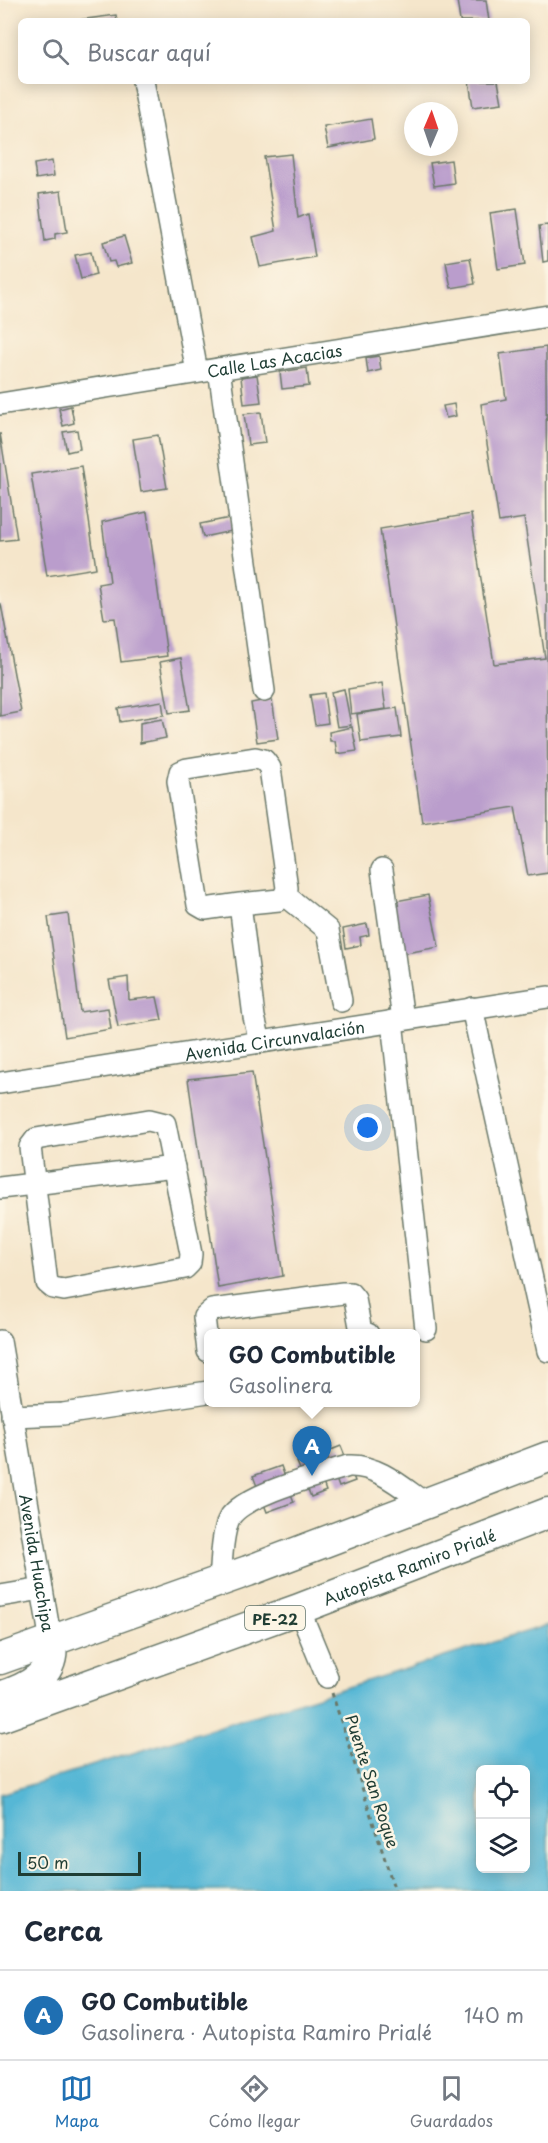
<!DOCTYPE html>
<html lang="es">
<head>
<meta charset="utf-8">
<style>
	body { margin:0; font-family:"Playpen Sans",sans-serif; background:#f6f6f7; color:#1f2937 }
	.controls { position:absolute; right:18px; bottom:18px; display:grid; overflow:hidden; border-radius:9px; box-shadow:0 3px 15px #0003 }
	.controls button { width:54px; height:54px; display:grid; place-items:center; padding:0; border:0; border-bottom:2px solid #e0e1e3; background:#fff; color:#1f2937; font:30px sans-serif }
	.compass { position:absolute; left:404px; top:102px; width:54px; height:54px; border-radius:50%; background:#fff; box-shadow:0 3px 15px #0003; rotate:2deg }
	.scale { position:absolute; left:18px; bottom:15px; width:123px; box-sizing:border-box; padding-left:6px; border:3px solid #1f3d34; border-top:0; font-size:16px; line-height:21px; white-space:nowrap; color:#1f3d34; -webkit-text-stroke:4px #fcf5e5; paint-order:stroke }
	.you { position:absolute; left:368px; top:1128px; width:21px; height:21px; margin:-15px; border:4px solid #fff; border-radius:50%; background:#1a73e8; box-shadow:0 0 0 9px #1a73e833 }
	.badge { display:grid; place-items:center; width:39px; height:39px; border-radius:50%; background:#1f6fb2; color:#fff; font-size:20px; font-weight:700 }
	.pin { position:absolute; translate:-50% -50px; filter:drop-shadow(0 2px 3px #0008) }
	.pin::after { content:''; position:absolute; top:32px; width:21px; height:18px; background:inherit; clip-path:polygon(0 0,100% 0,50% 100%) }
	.popup { position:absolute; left:204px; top:1329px; width:216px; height:78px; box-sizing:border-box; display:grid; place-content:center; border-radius:9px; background:#fff; filter:drop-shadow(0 2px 4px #0005); font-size:20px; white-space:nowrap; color:#747a83 }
	.popup b { font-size:22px; color:#1f2937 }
	.popup::after { content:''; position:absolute; left:50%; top:100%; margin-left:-12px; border:12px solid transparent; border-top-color:#fff }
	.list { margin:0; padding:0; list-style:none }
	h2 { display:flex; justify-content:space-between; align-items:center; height:78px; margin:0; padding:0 24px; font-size:26px }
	h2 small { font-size:20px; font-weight:400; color:#747a83 }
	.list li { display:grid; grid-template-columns:39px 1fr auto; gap:18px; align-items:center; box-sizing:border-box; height:90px; padding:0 24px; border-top:2px solid #e0e1e3 }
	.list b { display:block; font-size:22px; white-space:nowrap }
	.list p { margin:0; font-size:20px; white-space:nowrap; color:#747a83 }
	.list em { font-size:20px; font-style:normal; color:#747a83 }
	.icon { flex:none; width:33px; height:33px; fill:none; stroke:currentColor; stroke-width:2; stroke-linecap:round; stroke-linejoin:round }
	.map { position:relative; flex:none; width:548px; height:1891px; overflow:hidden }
	.search { position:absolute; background:#fff; box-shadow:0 3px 15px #0003; left:18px; right:18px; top:18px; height:66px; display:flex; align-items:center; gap:15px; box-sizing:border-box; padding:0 21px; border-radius:9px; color:#747a83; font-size:22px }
	.sheet { height:168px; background:#fff }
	nav { display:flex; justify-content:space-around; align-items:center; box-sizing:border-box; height:84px; border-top:2px solid #e0e1e3; background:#fff; font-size:16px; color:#747a83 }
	nav a { display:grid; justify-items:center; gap:3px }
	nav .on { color:#1f6fb2 }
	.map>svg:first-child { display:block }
</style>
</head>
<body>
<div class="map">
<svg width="548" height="1891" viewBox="0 0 548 1891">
	<rect width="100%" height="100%" fill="#fcf5e5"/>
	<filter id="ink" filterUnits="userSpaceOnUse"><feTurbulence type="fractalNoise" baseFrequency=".0167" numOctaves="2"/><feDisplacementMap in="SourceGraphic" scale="12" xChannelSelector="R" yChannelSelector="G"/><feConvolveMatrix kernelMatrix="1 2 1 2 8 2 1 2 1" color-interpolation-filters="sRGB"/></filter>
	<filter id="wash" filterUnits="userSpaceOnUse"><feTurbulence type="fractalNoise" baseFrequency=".008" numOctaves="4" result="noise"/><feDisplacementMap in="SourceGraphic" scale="24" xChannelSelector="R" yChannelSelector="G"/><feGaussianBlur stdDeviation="1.35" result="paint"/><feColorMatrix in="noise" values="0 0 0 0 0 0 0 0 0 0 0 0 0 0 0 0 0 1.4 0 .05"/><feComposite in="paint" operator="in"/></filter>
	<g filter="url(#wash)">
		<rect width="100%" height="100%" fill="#f5e6cb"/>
		<path fill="#57b7d5" stroke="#3b7a84" stroke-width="1.5" fill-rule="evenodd" d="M548 1625V1891H0V1794ZM480 1770H526V1868H480Z"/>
		<g id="blocks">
			<g fill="#ba9dcc">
				<polygon points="457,0 486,0 489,21 460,21"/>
				<polygon points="116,15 117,21 79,21 79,20"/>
				<polygon points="469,81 498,81 502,103 473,107"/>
				<polygon points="371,119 374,139 328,148 324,127"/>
				<polygon points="291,154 298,218 308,214 315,257 260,267 253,237 276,231 264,157"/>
				<polygon points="451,160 454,183 434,186 430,163"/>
				<polygon points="52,161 54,176 36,179 34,164"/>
				<polygon points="61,191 67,232 55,234 55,239 45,241 39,194"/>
				<polygon points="517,209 525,265 498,269 490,213"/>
				<polygon points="548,225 548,261 543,262 539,226"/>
				<polygon points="124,236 132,263 116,267 114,261 109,262 103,242"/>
				<polygon points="91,252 96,275 81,279 75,255"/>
				<polygon points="470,258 475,284 451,288 446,262"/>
				<polygon points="546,347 548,873 528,876 515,807 422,822 380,529 471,514 494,664 545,658 524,518 499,522 481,404 506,399 500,354"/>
				<polygon points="379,356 381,370 368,373 366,358"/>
				<polygon points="307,368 309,386 282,389 280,372"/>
				<polygon points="257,375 261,402 244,404 241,377"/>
				<polygon points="454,404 456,416 446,418 443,406"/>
				<polygon points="71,406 74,423 63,426 59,409"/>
				<polygon points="261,412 265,443 248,445 244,414"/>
				<polygon points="77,430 80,449 67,452 63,432"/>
				<polygon points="0,433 17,539 0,541"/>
				<polygon points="158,435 167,488 141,492 133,439"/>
				<polygon points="81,466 96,568 47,576 31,474"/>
				<polygon points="147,512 167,656 121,662 115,618 104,619 98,584 110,582 102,522"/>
				<polygon points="230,518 232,531 203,537 200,524"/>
				<polygon points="1,604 21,712 0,716 0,605"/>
				<polygon points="181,658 190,710 169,713 160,662"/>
				<polygon points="382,683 386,709 351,714 348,689"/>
				<polygon points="344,689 351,725 337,727 331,692"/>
				<polygon points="324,693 328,723 315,725 310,695"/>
				<polygon points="272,699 278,739 257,742 251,703"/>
				<polygon points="162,701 164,715 120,722 118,708"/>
				<polygon points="397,708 401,737 361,742 357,714"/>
				<polygon points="162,719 166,738 140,743 140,723"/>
				<polygon points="352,727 357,751 337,754 335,741 330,741 329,732"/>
				<polygon points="428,895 439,947 401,954 390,902"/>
				<polygon points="68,914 80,1012 108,1008 111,1029 65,1037 48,917"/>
				<polygon points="367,924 369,935 360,937 361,945 346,948 343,929"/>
				<polygon points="128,977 129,1000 157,997 162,1020 118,1027 109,980"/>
				<polygon points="252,1072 283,1276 218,1288 188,1079"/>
				<polygon points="341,1446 355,1481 339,1487 326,1452"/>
				<polygon points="313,1456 326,1491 311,1497 297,1462"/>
				<polygon points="281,1466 294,1502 267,1512 253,1476"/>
			</g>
		</g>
	</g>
	<g filter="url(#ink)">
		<use href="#blocks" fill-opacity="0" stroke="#6a7869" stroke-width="1.5"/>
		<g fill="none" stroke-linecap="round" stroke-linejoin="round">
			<defs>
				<g id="minor">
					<polyline points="143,81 197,372"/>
					<polyline points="219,369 264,691"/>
					<path id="s1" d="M0 404 548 316"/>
					<polyline points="382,870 403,1019"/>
					<polyline points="285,895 328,930 341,1001"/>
					<polyline points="240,904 205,909 198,905 178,781 180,772 187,769 255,758 264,760 270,768 287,888 285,895 279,900 240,904 254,1017 260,1042"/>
					<polyline points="472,1008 548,1351"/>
					<polyline points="392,1021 426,1329"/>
					<path id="s2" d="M0 1083 548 997"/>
					<polygon points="149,1120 165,1124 191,1254 190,1263 185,1268 64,1290 53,1288 47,1283 30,1147 36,1139"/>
					<polyline points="0,1188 174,1167"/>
					<path id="s3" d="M0 1341 51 1642"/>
					<polyline points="208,1351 204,1317 212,1310 343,1293 350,1293 355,1299 361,1332 368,1334"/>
					<polyline points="12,1416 63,1414 208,1392"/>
					<path d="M220 1581C222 1562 221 1540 228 1521 238 1495 321 1475 348 1466 377 1464 403 1488 426 1504"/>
					<polyline points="0,1596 42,1589"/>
					<polyline points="299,1609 327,1677"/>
				</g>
				<g id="highway">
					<polyline points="0,1659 248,1571 548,1457"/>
					<path d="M0 1697C27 1688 56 1676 51 1642"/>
					<path id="s4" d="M0 1717 299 1609 548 1513"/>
				</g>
			</defs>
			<use href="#minor" stroke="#6a7869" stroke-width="24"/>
			<use href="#highway" stroke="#6a7869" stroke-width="33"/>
			<polyline stroke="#6a7869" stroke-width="3" stroke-dasharray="4.5 4.5" stroke-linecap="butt" points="332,1693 395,1891"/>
			<use href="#minor" stroke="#fff" stroke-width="21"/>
			<use href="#highway" stroke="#fff" stroke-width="30"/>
		</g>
	</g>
	<g text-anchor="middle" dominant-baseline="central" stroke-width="5" stroke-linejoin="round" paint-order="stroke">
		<rect fill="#fcf5e5" stroke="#617469" stroke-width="1.5" x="245" y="1606" width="60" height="24" rx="4.5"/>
		<g font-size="15" font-weight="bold" fill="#1f3d34">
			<text x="275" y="1618">PE-22</text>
		</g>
		<g font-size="16" fill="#1f3d34" stroke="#fcf5e5">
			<text stroke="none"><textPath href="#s1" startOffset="278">Calle Las Acacias</textPath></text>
			<text stroke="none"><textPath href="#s2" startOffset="278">Avenida Circunvalación</textPath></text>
			<text stroke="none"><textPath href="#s3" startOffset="225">Avenida Huachipa</textPath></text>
			<text stroke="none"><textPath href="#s4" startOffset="436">Autopista Ramiro Prialé</textPath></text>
			<text transform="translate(373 1781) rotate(72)">Puente San Roque</text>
		</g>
	</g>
</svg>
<div class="controls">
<button><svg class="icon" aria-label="locate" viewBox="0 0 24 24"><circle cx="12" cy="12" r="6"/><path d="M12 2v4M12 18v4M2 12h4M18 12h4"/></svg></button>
<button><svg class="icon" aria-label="layers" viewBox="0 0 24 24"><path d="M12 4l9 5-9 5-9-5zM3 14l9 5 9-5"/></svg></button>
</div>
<svg class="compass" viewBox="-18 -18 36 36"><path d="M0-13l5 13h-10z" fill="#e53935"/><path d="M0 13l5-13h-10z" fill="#747a83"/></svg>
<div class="scale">50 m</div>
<div class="you"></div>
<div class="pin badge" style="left:312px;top:1476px">A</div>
<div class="popup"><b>GO Combutible</b>Gasolinera</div>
<div class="search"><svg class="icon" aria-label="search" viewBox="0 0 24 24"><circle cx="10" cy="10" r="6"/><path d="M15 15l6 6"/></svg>Buscar aquí</div>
</div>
<section class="sheet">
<h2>Cerca<small></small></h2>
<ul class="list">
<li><span class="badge">A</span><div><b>GO Combutible</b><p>Gasolinera · Autopista Ramiro Prialé</p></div><em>140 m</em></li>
</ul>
</section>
<nav>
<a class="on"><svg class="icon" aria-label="map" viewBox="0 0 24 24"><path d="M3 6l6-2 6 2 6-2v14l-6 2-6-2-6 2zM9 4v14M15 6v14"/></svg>Mapa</a>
<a><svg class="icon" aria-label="directions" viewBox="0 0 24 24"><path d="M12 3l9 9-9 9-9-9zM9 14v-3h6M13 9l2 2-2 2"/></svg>Cómo llegar</a>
<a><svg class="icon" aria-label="saved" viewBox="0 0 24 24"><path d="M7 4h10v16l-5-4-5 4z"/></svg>Guardados</a>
</nav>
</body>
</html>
